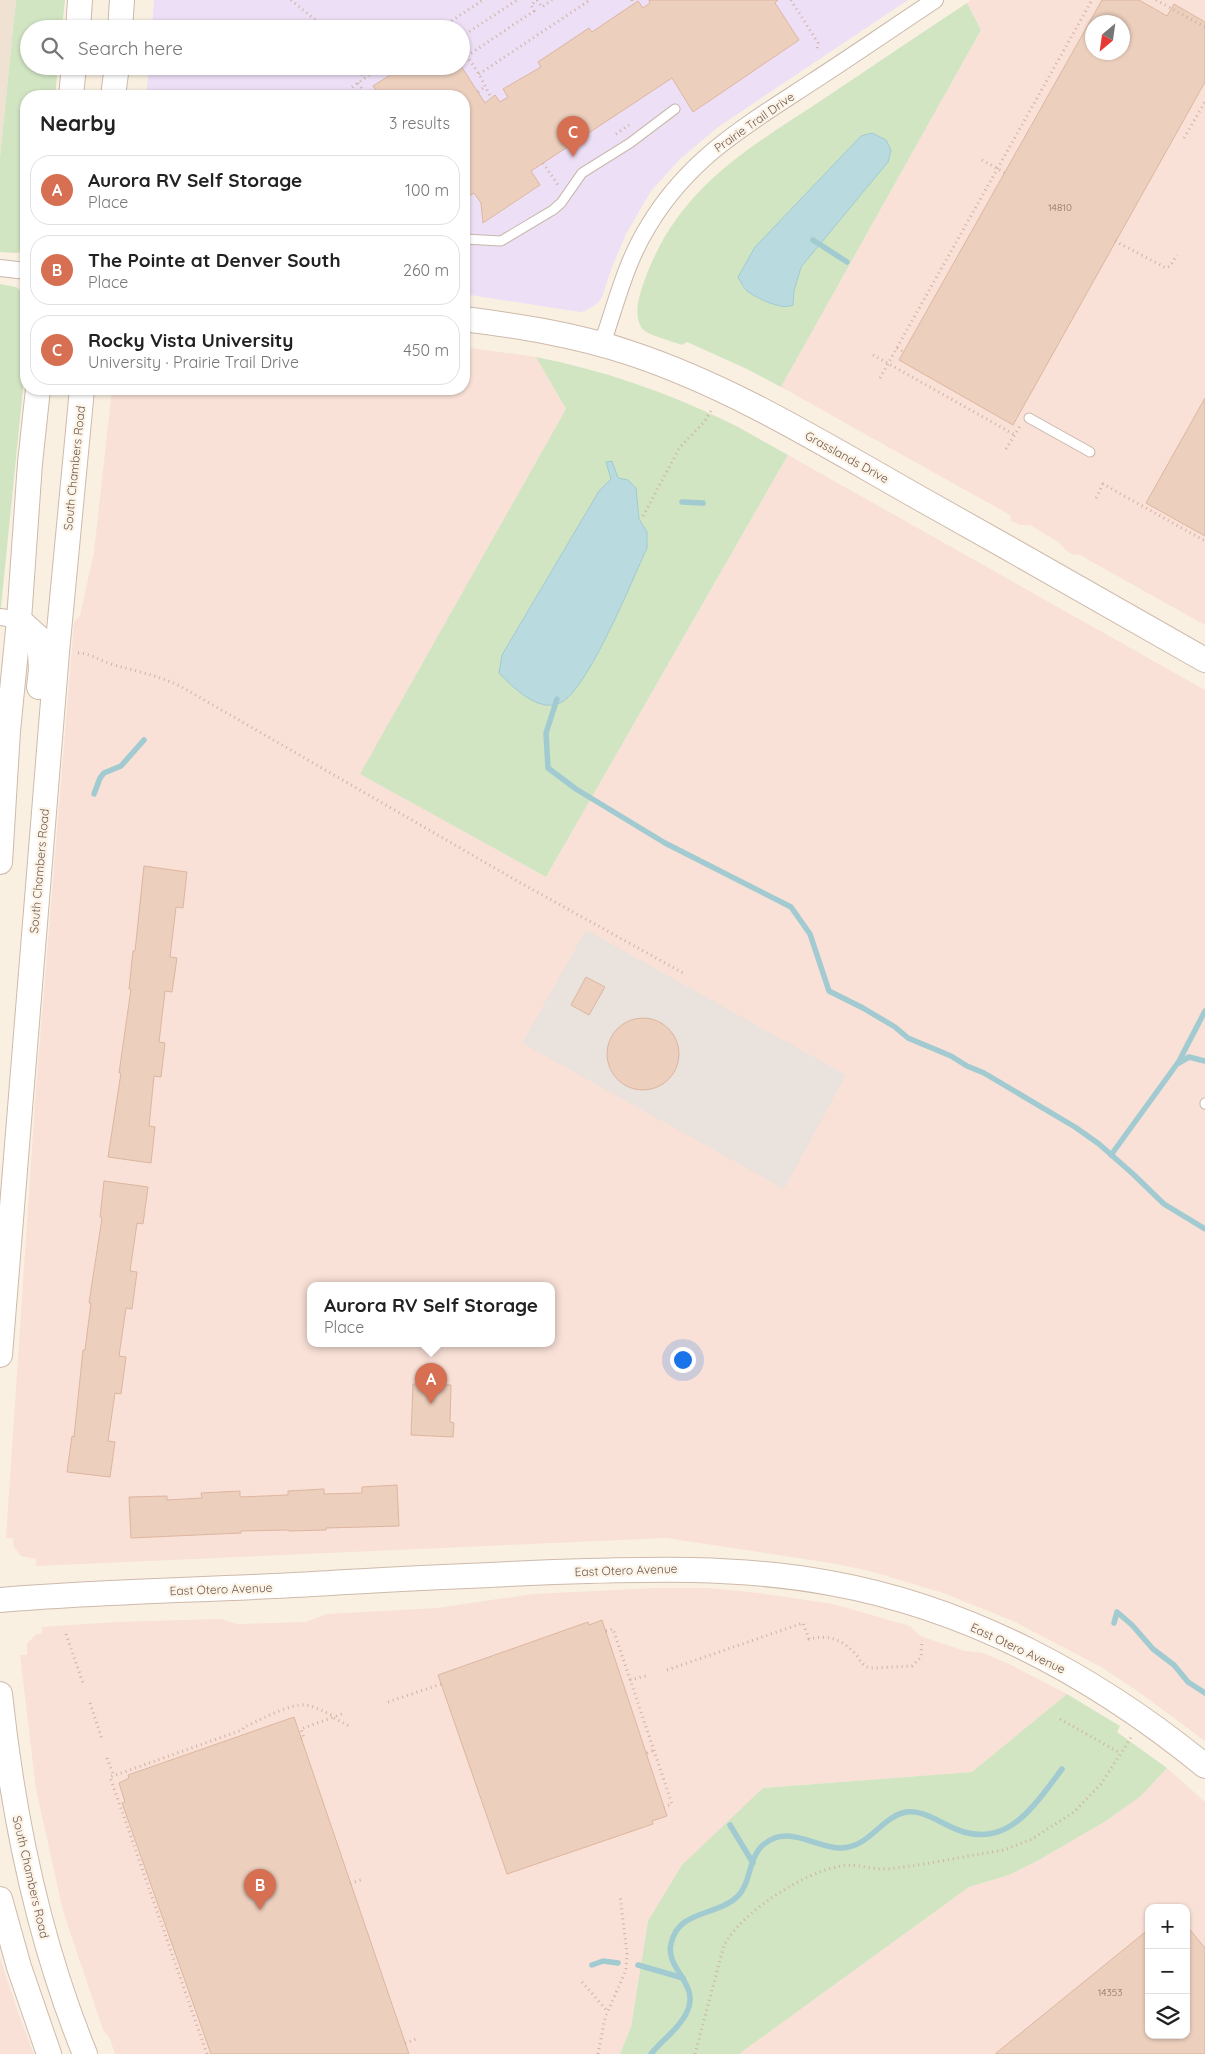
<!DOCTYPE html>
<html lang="en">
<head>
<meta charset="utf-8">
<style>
	body { margin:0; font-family:Quicksand,sans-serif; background:#f2f2f2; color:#222 }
	.controls { position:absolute; right:15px; bottom:15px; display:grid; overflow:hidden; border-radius:10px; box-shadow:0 1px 4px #0004 }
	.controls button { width:45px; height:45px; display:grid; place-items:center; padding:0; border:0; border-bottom:1px solid #e0e0e0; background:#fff; color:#222; font:25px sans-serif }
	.compass { position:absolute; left:1085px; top:15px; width:45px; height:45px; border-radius:50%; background:#fff; box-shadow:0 1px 4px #0004; rotate:209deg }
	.you { position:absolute; left:682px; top:1359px; width:18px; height:18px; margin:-12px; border:4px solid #fff; border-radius:50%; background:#1a73e8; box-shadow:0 0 0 8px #1a73e833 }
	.badge { display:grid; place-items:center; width:32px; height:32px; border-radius:50%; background:#d76f53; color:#fff; font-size:16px; font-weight:700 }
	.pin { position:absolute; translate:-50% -41px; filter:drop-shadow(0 1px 2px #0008) }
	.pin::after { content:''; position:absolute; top:26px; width:18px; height:15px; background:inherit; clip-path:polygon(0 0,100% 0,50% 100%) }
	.popup { position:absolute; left:307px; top:1282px; width:248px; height:65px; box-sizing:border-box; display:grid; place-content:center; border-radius:10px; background:#fff; filter:drop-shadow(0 1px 4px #0005); font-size:16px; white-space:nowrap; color:#767676 }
	.popup b { font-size:19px; color:#222 }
	.popup::after { content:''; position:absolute; left:50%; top:100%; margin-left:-10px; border:10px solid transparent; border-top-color:#fff }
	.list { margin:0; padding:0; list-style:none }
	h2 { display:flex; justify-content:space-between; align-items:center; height:65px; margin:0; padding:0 20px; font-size:21px }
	h2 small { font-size:16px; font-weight:400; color:#767676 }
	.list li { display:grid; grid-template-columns:32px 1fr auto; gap:15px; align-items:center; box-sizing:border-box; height:70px; margin:0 10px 10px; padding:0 10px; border:1px solid #e0e0e0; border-radius:20px }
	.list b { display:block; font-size:19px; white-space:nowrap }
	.list p { margin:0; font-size:16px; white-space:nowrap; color:#767676 }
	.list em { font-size:16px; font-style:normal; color:#767676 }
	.icon { flex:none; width:28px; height:28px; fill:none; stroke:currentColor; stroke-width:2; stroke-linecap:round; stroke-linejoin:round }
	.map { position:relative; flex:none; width:1205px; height:2054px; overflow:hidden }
	.search { position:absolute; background:#fff; box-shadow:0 1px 4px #0004; left:20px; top:20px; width:450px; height:55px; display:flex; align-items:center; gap:12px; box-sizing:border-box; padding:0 18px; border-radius:28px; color:#767676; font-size:19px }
	.panel { position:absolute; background:#fff; box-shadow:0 1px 4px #0004; left:20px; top:90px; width:450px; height:305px; border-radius:20px }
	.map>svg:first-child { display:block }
</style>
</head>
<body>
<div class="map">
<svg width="1205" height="2054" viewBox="0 0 1205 2054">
	<rect width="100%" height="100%" fill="#f9f0e2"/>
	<polygon fill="#f0e2d2" points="0,0 16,0 0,157"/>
	<g fill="#f9e1d7" fill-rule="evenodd">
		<path d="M971 0H1205V625L1078 554 1073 555 1065 550 1060 543 1030 525H1020L1011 521 1010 515 781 387 981 30 967 3ZM1092 22H1122V52H1092Z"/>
		<path d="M464 347 536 357 566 409 361 774 546 877 788 455 1205 690V1741L1136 1690 1101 1667 1013 1621 943 1593 870 1571 831 1563 666 1538 36 1566V1559L21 1556 14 1547 13 1538H6L36 1088 74 622 80 616 94 552 112 389H464ZM311 1285H551V1343H311Z"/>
		<polygon points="655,1588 708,1588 759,1593 833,1604 910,1626 920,1636 965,1651 983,1653 1007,1663 1067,1694 972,1772 763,1788 648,1921 631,2027 620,2054 115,2054 110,2039 103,2030 63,1911 36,1789 20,1655 27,1655 27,1644 35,1635 42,1633 42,1627 115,1622 221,1619 237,1624 305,1622 327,1614 437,1608 533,1594"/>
		<path d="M1167 1768 1205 1802V2054H739L969 1887 1009 1875 1039 1860 1106 1821 1141 1796ZM1149 1908H1186V2035H1149Z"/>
		<polygon points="0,1958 17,2009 34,2054 0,2054"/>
	</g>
	<polygon fill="#e9e2dd" points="586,930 846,1075 784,1189 522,1043"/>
	<polygon fill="#eddff5" points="154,0 908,0 718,127 680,159 651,191 626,234 612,267 602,297 597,304 585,311 580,312 464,294 464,96 146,96 149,66 461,66 461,29 152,29"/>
	<g fill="#d1e5c3">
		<polygon points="16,0 65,0 62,29 29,29 29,66 58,66 55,96 26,96 26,251 16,253 0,252 0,157"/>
		<path d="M967 3 981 30 781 387 747 369 687 342 682 345C673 341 645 335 641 327 633 312 640 293 645 279 679 186 748 149 825 98 872 66 919 35 967 3Z"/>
		<polygon points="0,284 16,287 26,296 26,359 0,617"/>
		<path d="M536 357C602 370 667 392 728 422 748 432 768 444 788 455L546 877 360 774 566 409Z"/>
		<polygon points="1067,1694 1120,1726 1117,1732 1167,1768 1141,1796 1106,1821 1039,1860 1009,1875 969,1887 739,2054 620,2054 631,2027 648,1921 682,1865 763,1788 972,1772"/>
	</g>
	<g fill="#b9dbe0" stroke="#a1cad1">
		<path d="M872 133 886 140 891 150 888 162 801 267 794 291 793 305C782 311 757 298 747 291 743 287 741 282 738 277L755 247 861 136Z"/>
		<path d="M612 461 618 478 628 480 636 488 639 519 647 532V548C633 578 587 692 560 703 538 713 513 687 499 673L502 655 599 491 611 479 606 462Z"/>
	</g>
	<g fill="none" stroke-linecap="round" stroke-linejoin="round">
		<g stroke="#a1cad1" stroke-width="5.5">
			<polyline points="813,240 847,262"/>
			<polyline points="682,502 703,503"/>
			<polyline points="557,699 546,733 548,768 576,789 665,843 791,907 810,934 829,991 863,1008 895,1027 908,1038 951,1056 967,1066 984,1073 1075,1127 1099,1144 1133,1174 1164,1204 1205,1229"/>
			<polyline points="94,794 100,778 104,773 121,766 144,740"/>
			<polyline points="1178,1063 1205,1011"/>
			<polyline points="1111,1155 1177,1064 1189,1057 1205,1061"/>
			<polyline points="1114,1623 1117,1612 1132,1625 1153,1649 1174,1665 1188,1682 1205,1693"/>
			<polyline points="730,1825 753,1863"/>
			<polyline points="592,1965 603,1961 618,1963"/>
			<polyline points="638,1965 683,1978"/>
			<path d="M651 2054C662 2040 677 2031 686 2014 702 1984 665 1970 671 1944 678 1909 717 1917 738 1896 751 1883 748 1858 763 1845 788 1823 814 1848 841 1848 869 1848 881 1817 906 1812 920 1810 933 1818 945 1824 1003 1856 1031 1810 1062 1769"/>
		</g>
	</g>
	<g fill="#eccfbd" stroke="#ddb69f" fill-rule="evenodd">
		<polygon points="649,0 778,0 775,3 799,40 693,112 672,78 531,171 540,185 483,223 481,203 474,193 466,198 464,196 464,96 380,96 373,86 404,66 461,66 485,103 495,95 500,102 508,97 503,89 541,67 538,62 589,28 592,32 638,1 643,8 650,3"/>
		<path d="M1102 0H1139L1167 16 1174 4 1205 22V82L1013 425 899 360ZM1092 22H1122V52H1092Z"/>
		<polygon points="1205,398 1205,536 1146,503"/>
		<polygon points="144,866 187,872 183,908 176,907 170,957 177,958 172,992 165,991 159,1042 165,1043 161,1077 154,1076 149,1126 155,1127 151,1163 108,1157 121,1073 119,1073 131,989 129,989 133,951 135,951"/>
		<polygon points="586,977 605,987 589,1015 571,1005"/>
		<circle cx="643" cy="1054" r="36"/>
		<polygon points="104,1181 148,1187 143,1224 137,1223 130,1271 137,1272 132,1309 126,1308 119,1356 126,1357 121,1394 115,1393 108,1441 115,1442 110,1477 67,1472 72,1436 74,1437 83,1350 85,1350 91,1303 89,1303 102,1218 100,1217"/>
		<polygon points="413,1384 451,1385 450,1422 454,1423 453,1437 411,1435"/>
		<polygon points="397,1485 399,1526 326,1528 326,1530 289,1531 289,1530 241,1531 241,1533 131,1538 129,1497 167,1496 167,1500 202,1498 201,1493 240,1491 240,1497 288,1495 288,1491 324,1489 324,1494 362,1493 362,1487"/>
		<polygon points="602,1620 667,1816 652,1821 653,1824 507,1874 438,1675 588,1622 589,1625"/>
		<polygon points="294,1717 383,1978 409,2054 211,2054 122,1803 125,1802 119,1783 129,1778 128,1775"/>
		<polygon points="1186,1925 1205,1948 1205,2054 995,2054 1149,1929 1149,2035 1186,2035"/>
	</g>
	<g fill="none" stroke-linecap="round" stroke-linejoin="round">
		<defs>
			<g id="lane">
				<polyline points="464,239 501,241 553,210 561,203 582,173 630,143 675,109"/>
				<polyline points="1029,418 1090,452"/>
				<polyline points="1205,1103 1205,1104"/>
			</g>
			<g id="street">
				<polyline points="0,268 26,271"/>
				<path d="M602 344C616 304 626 261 649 225 690 157 748 124 812 82 854 55 894 27 935 0"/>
				<polyline points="0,617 19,620"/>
			</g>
			<g id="secondary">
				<polyline points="78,29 80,0"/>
				<polyline points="120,29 122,0"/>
				<polyline points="71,96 74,66"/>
				<polyline points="113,96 117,66"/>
				<path d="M464 319C519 326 577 335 630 353 733 387 827 446 921 499 1016 552 1110 606 1205 660"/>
				<polyline points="19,620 39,638 41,670 39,687"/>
				<polyline points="0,862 8,731 19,620 30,463 38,389"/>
				<polyline points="0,1355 57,652 82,389"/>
				<path d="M0 1600C115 1590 231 1590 346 1582 415 1578 484 1575 554 1572 646 1569 738 1566 830 1583 969 1608 1096 1677 1205 1766"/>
				<path d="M0 1694C13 1817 38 1939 85 2054"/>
				<polyline points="0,1899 19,1967 49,2054"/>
			</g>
		</defs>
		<use href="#lane" stroke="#c8b8ab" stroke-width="11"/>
		<use href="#street" stroke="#c8b8ab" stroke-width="18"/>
		<use href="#secondary" stroke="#cebaab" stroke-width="26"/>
		<g stroke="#d0b2a1" stroke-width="3" stroke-dasharray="1 4" stroke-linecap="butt">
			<polyline points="291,0 326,29"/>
			<polyline points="537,0 542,7 552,0"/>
			<polyline points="632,0 633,4"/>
			<polyline points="791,0 818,43 817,51"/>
			<polyline points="1156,0 1205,27"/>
			<polyline points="439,29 483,0"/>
			<polyline points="461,37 517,0"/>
			<polyline points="461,47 479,74 491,98"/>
			<polyline points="467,56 534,11 531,5 537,0"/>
			<polyline points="357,66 365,78"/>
			<polyline points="479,74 590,0"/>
			<polyline points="358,83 367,96"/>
			<polyline points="352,87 382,66"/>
			<polyline points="478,92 486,86"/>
			<polyline points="616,134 629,125"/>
			<polyline points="1184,138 1205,102"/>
			<polyline points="982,160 1005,173"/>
			<polyline points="543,163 558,185"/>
			<polyline points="1115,241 1166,268 1170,266 1177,255"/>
			<polyline points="897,348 904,352"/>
			<polyline points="873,355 1015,435"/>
			<polyline points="880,378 1092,0"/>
			<polyline points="1006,449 1020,426"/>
			<polyline points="1096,498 1103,484 1205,541"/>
			<polyline points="643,516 680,447 705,421 712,409"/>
			<path d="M78 653C88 653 98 659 108 663 133 671 155 674 180 686L519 882 685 974"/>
			<polyline points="606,1631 613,1629 672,1804 664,1807"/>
			<polyline points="66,1634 83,1683"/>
			<path d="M667 1670 803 1623 809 1639C829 1634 844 1640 857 1656 861 1662 864 1667 871 1668L912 1666 921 1657 922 1640"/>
			<polyline points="630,1680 649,1675"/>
			<polyline points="388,1702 441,1684"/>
			<polyline points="90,1703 102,1739"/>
			<polyline points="334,1718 349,1726"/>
			<polyline points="1060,1719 1120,1753"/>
			<polyline points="301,1739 304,1738 301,1729 342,1714"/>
			<polyline points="647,1753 654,1750"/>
			<polyline points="107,1758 114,1776"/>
			<polyline points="350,1883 361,1880"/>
			<polyline points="582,1982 608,2012"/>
			<polyline points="405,2043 416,2039"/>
			<path d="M207 2054 110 1777 242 1730 244 1727C259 1721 289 1703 306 1705 316 1707 325 1712 335 1717"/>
			<polyline points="598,2054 605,2018 626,1970 627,1954 620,1895"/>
			<path d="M695 2054 724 1945C742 1912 804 1872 841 1866 856 1863 872 1870 887 1869 926 1865 965 1856 1004 1850L1032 1839 1074 1812 1101 1784 1132 1736"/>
		</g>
		<use href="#lane" stroke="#fff" stroke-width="9"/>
		<use href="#street" stroke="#fff" stroke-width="16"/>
		<use href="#secondary" stroke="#fff" stroke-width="24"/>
	</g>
	<g text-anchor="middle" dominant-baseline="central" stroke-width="4.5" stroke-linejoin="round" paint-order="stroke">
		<g font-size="10" fill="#8e7568">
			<text x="1060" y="207">14810</text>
			<text x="1110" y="1992">14353</text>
		</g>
		<g font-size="12" fill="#6e574c" stroke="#fdf4e8">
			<text transform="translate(754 122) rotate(-35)">Prairie Trail Drive</text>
			<text transform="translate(847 457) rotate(29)">Grasslands Drive</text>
			<text transform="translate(74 468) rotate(-84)">South Chambers Road</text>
			<text transform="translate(39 871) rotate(-85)">South Chambers Road</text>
			<text transform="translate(626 1570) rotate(-2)">East Otero Avenue</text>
			<text transform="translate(221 1589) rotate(-2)">East Otero Avenue</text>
			<text transform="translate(1018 1648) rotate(25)">East Otero Avenue</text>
			<text transform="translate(31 1877) rotate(77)">South Chambers Road</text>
		</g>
	</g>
</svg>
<div class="controls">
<button>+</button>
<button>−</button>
<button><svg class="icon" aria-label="layers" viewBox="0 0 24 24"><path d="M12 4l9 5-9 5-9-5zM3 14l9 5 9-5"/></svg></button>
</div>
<svg class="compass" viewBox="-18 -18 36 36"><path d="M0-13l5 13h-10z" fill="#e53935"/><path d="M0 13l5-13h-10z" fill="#767676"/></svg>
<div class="you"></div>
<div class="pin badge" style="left:431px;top:1404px">A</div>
<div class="popup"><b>Aurora RV Self Storage</b>Place</div>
<div class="pin badge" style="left:260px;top:1910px">B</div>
<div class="pin badge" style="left:573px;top:157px">C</div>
<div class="search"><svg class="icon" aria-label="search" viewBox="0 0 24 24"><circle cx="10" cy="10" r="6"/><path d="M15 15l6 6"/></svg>Search here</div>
<section class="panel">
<h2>Nearby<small>3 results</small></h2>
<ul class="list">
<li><span class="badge">A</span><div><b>Aurora RV Self Storage</b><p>Place</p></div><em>100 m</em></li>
<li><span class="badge">B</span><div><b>The Pointe at Denver South</b><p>Place</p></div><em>260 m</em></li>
<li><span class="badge">C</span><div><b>Rocky Vista University</b><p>University · Prairie Trail Drive</p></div><em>450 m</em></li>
</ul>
</section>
</div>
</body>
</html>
